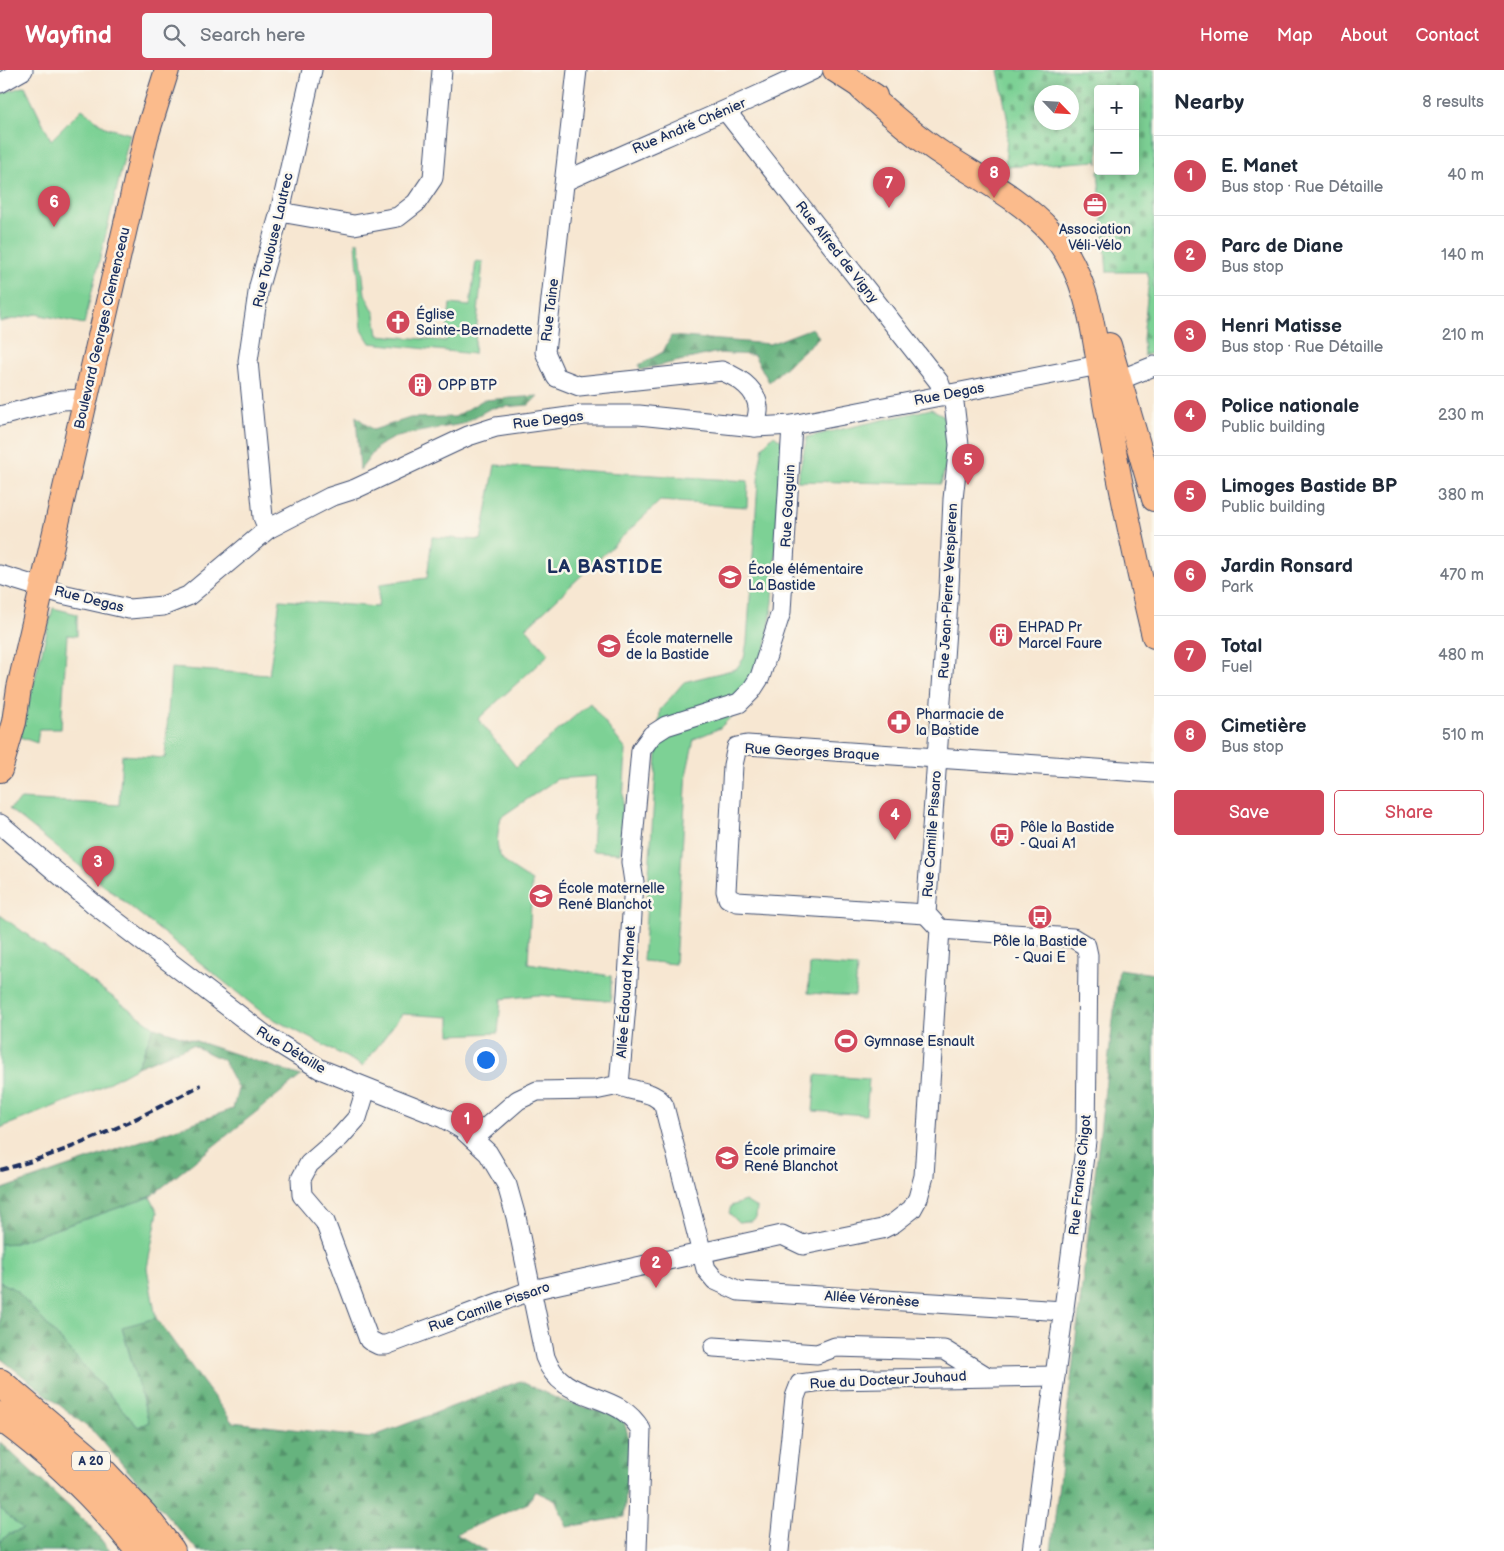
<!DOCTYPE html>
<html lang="en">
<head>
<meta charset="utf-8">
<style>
	body { margin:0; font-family:"Balsamiq Sans",sans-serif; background:#f6f6f7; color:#1f2937 }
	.controls { position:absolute; right:15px; top:15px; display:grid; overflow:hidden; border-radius:5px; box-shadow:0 2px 12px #0003 }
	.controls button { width:45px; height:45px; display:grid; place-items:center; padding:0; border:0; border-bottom:1px solid #e0e1e3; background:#fff; color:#1f2937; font:25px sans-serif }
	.compass { position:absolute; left:1034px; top:15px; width:45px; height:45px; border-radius:50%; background:#fff; box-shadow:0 2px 12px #0003; rotate:115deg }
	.you { position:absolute; left:485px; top:989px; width:18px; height:18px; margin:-12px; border:4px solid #fff; border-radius:50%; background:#1a73e8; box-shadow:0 0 0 8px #1a73e833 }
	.badge { display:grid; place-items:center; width:32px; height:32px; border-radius:50%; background:#d1495b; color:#fff; font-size:16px; font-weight:700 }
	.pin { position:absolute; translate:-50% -41px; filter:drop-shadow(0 1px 2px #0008) }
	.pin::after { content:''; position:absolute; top:26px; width:18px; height:15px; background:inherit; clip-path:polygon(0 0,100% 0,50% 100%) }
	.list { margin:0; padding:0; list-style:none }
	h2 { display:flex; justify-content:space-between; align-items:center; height:65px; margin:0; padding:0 20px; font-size:21px }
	h2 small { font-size:16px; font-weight:400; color:#747a83 }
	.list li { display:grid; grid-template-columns:32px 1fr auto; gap:15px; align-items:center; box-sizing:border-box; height:80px; padding:0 20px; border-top:1px solid #e0e1e3 }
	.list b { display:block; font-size:19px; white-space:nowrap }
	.list p { margin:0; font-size:16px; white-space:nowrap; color:#747a83 }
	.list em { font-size:16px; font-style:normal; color:#747a83 }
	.actions { display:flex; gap:10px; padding:15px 20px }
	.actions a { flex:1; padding:11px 0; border:1px solid #d1495b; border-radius:5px; text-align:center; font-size:18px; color:#d1495b }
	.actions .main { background:#d1495b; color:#fff }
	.icon { flex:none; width:28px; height:28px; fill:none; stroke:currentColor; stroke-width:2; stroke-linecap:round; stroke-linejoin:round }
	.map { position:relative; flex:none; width:1154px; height:1481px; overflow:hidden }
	header { display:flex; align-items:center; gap:30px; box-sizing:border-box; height:70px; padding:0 25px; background:#d1495b; color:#fff }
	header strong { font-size:24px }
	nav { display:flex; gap:28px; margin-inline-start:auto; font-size:18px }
	.search { width:350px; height:45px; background:#f6f6f7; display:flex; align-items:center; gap:12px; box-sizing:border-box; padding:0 18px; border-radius:5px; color:#747a83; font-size:19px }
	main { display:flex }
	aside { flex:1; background:#fff }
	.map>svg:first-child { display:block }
</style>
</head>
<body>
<header>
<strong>Wayfind</strong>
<div class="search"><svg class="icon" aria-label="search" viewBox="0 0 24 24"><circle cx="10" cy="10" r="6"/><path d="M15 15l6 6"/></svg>Search here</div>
<nav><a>Home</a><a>Map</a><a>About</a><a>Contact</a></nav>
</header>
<main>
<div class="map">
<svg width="1154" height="1481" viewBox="0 0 1154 1481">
	<defs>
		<pattern id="forest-firs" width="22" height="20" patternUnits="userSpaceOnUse" patternTransform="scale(1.25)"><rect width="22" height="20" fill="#66b37e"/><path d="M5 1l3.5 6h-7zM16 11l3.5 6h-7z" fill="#53926a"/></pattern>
		<pattern id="cemetery-stones" width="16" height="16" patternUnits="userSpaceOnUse" patternTransform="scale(1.25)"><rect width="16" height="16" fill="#7dd195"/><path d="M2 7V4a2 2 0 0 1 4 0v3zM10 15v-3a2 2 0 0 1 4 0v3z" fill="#66aa7d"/></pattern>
	</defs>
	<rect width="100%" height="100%" fill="#fbf7ec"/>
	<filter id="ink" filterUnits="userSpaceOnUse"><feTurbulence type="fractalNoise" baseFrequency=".02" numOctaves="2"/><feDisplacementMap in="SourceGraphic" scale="10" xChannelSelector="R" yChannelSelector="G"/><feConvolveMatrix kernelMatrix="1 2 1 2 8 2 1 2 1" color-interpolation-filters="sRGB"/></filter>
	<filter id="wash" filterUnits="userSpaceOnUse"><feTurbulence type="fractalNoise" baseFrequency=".0096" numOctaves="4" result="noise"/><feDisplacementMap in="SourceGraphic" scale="20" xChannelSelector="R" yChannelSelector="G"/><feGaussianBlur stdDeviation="1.12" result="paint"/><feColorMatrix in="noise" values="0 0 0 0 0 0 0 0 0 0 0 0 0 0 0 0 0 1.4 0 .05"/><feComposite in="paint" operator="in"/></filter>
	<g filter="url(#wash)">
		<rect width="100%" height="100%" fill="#f7e7d2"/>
		<g fill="#7dd195" stroke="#4c807a">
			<polygon points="25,16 51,70 82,39 105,57 130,64 84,254 36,244 0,252 0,24"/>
			<polygon points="356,172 359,172 365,224 375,244 378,265 446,271 450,234 470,236 476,191 483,192 474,284 370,273 362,260"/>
			<polygon points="931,339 943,345 950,379 941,414 797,411 807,367"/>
			<polygon points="774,365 782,371 773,532 766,577 734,644 720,658 694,669 687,701 675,894 643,891 660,640 684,612 736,599 744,588 747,572 759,398 763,376"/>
			<path d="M495 395 748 411 747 437 660 431 526 558 549 584 478 649 516 697 590 633 626 680 620 783 592 781 596 706 557 709 501 747C492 788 499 790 532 811L528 893 611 906V931L538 925 501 929 498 963 450 965V947L402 944 363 996 264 944 9 739 21 729 119 735 122 685 165 688 171 598 269 605 280 530 378 537 380 514 427 508 432 467 481 470Z"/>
			<polygon points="53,538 77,544 77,566 67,565 61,659 39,659 37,673 20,667"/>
			<polygon points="0,845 154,957 137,997 95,1020 0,1058"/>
			<polygon points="810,894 857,897 855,926 808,923"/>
			<polygon points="816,1005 869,1009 866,1045 813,1041"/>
			<polygon points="150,1127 158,1142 147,1198 156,1248 122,1258 149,1352 138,1357 16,1220 0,1212 0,1174 15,1173"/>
			<polygon points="745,1131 757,1138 756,1148 751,1151 738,1152 729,1143 731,1136"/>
			<polygon points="0,1438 24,1459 9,1464 0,1472"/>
		</g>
		<g fill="url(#forest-firs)" stroke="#40716e">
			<polygon points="812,258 819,267 769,312 754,285 714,283 640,300 639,295 663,282 671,266 770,274"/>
			<polygon points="538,326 529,335 491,338 462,354 397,366 378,376 360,400 356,346 373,360 410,348 455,347 483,330"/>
			<polygon points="1119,899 1154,904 1154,1481 1051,1481"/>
			<polygon points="154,957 301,1006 150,1127 15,1173 0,1174 0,1120 233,1039 238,1019 223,990 192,975 137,997"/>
			<polygon points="0,1212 16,1220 138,1357 149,1352 122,1257 156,1248 232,1352 369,1368 520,1311 560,1330 623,1348 630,1372 624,1447 567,1457 556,1431 535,1421 528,1433 456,1464 486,1481 198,1481 95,1363 0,1288"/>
			<polygon points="0,1372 92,1458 110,1481 0,1481 0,1472 9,1464 23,1459 0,1438"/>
		</g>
		<path fill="url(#cemetery-stones)" stroke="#4c807a" fill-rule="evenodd" d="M998 0H1154V282L1144 286 1143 269 1149 208 1147 202H1107L1098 101H1135V19H1098V94L1097 91 1005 97 1008 52ZM1042 22H1072V52H1042Z"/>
	</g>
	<g filter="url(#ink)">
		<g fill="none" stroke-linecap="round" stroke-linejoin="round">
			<defs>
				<g id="minor">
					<path d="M577 0 545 282 556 307 579 316 722 301C737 307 756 318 758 337 759 343 756 351 755 357"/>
					<polyline points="0,13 23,0"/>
					<polyline points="726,41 939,312 944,326"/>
					<path d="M565 111C647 74 731 39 813 0"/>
					<polyline points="280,142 354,155 398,147 416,133 433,108 442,0"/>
					<polyline points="1119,310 1154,296"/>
					<polyline points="0,346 62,330 85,329"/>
					<polyline points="268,459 263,447 248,291 259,216 280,142 312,0"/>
					<polyline points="0,505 62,524 129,539 163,536 188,526 268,459 330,427 355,419 468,366 496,357 583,345 639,345 755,357 792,355 1099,295"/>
					<path d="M0 754 95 835 265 965 320 999 443 1048 462 1059 488 1083 507 1115 516 1147 545 1287C563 1336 617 1318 641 1360L637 1481"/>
					<polyline points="926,844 737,832 728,828 726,821 733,695 737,677 747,675 1154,703"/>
					<polyline points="940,859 1073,868 1086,876 1088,885 1086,1071 1032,1481"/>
					<path d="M619 1015C634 1023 656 1020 664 1036L706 1199 715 1210 739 1221 1064 1241"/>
					<polyline points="366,1019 357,1048 340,1067 309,1094 301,1109 302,1125 325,1152 369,1270 379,1275 386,1275 532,1220 782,1165 803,1175 882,1159 894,1153 912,1139 918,1128 924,1106 940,859 926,844 949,517 953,429 959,375 953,324"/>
					<polyline points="473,1069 518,1030 537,1021 595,1020 619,1015 627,924 634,812 631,792 641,680 652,665 666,656 739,633 751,621 760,607 781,542 792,355"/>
					<polyline points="714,1277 817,1284 835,1277 944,1280 986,1306"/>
					<polyline points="779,1481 795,1327 800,1314 829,1310 1055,1306"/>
				</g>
				<g id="major">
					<polyline points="835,0 875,26"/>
					<path d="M862 19C889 43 917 68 947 87 983 110 1023 131 1051 162 1095 211 1095 283 1107 344 1121 418 1136 492 1154 566"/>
					<polyline points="1109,275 1154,429"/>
					<polyline points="0,700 14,652 19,618 146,67 167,0"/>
				</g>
				<g id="highway">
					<polyline points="0,1313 95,1394 143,1445 171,1481"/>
					<path d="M0 1346C52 1384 100 1430 140 1481"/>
				</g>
			</defs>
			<use href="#minor" stroke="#3c4b6f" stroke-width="21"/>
			<use href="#major" stroke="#3c4b6f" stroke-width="26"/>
			<use href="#highway" stroke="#3c4b6f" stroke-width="30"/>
			<use href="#minor" stroke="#fff" stroke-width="19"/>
			<use href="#major" stroke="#fbbb8c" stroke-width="24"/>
			<use href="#highway" stroke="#fbbb8c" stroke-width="28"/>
			<path stroke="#1b2f5e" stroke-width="4" stroke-dasharray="8 4" stroke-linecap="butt" d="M0 1100C72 1082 136 1050 201 1015"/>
		</g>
	</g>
	<defs>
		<symbol id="office-disc" viewBox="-11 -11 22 22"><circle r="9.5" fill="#d1495b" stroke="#fbf7ec"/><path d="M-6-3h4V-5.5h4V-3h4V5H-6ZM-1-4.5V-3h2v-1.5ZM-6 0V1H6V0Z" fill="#fff"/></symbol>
		<symbol id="church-disc" viewBox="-11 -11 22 22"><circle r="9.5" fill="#d1495b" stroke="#fbf7ec"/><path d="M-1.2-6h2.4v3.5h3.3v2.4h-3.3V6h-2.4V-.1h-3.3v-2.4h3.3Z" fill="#fff"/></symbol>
		<symbol id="building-disc" viewBox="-11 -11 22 22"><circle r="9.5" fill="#d1495b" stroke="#fbf7ec"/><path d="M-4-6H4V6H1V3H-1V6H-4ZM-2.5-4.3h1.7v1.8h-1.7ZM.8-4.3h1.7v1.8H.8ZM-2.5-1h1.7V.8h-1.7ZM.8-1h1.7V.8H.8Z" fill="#fff"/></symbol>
		<symbol id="school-disc" viewBox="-11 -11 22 22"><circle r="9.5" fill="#d1495b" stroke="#fbf7ec"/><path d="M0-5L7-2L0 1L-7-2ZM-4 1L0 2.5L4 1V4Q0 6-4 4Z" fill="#fff"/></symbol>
		<symbol id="pharmacy-disc" viewBox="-11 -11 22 22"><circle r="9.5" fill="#d1495b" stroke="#fbf7ec"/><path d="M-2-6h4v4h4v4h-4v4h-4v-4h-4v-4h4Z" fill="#fff"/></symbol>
		<symbol id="bus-disc" viewBox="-11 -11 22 22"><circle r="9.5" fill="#d1495b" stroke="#fbf7ec"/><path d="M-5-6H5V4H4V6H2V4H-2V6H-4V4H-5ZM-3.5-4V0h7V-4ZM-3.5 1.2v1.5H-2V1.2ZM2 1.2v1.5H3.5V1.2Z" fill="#fff"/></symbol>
		<symbol id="stadium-disc" viewBox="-11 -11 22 22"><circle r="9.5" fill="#d1495b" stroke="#fbf7ec"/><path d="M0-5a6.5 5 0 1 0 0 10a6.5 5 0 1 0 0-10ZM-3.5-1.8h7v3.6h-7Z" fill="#fff"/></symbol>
	</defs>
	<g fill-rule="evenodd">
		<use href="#office-disc" x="1081" y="121" width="28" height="28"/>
		<use href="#church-disc" x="384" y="238" width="28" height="28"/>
		<use href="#building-disc" x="406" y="301" width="28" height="28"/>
		<use href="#school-disc" x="716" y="493" width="28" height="28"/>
		<use href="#building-disc" x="987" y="551" width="28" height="28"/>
		<use href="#school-disc" x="595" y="562" width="28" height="28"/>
		<use href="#pharmacy-disc" x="885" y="638" width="28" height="28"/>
		<use href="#bus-disc" x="988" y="751" width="28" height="28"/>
		<use href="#school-disc" x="527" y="812" width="28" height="28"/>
		<use href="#bus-disc" x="1026" y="833" width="28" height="28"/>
		<use href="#stadium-disc" x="832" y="957" width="28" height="28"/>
		<use href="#school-disc" x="713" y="1074" width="28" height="28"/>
	</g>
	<g text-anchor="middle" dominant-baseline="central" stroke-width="5" stroke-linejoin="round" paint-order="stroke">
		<rect fill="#fbf7ec" stroke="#5e6b89" stroke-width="1" x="72" y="1381.5" width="38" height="19" rx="4"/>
		<g font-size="12" font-weight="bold" fill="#1b2f5e">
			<text x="91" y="1391">A 20</text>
		</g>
		<g font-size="14" fill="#1b2f5e" stroke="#fbf7ec">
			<text transform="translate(689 56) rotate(-23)">Rue André Chénier</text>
			<text transform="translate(273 170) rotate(-77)">Rue Toulouse Lautrec</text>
			<text transform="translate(837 182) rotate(52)">Rue Alfred de Vigny</text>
			<text transform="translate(550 240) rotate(-83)">Rue Taine</text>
			<text transform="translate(102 258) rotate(-77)">Boulevard Georges Clemenceau</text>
			<text transform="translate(949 324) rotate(-11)">Rue Degas</text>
			<text transform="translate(548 350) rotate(-7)">Rue Degas</text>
			<text transform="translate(788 436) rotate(-87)">Rue Gauguin</text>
			<text transform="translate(948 521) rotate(-87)">Rue Jean-Pierre Verspieren</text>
			<text transform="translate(89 529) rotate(14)">Rue Degas</text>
			<text transform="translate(812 682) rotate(3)">Rue Georges Braque</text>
			<text transform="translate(932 764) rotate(-86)">Rue Camille Pissaro</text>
			<text transform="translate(626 922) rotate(-86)">Allée Édouard Manet</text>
			<text transform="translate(291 980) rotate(31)">Rue Détaille</text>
			<text transform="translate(1080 1105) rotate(-84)">Rue Francis Chigot</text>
			<text transform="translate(872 1229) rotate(4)">Allée Véronèse</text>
			<text transform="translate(489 1237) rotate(-19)">Rue Camille Pissaro</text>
			<text transform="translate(888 1310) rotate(-3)">Rue du Docteur Jouhaud</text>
		</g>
		<g font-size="14" fill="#1b2f5e" stroke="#fbf7ec" text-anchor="start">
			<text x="1095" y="159" text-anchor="middle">Association<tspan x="1095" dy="16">Véli-Vélo</tspan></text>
			<text x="416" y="244">Église<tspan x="416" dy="16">Sainte-Bernadette</tspan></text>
			<text x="438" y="315">OPP BTP</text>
			<text x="748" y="499">École élémentaire<tspan x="748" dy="16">La Bastide</tspan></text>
			<text x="1018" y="557">EHPAD Pr<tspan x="1018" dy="16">Marcel Faure</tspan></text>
			<text x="626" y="568">École maternelle<tspan x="626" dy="16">de la Bastide</tspan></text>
			<text x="916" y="644">Pharmacie de<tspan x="916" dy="16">la Bastide</tspan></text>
			<text x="1020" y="757">Pôle la Bastide<tspan x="1020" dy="16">- Quai A1</tspan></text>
			<text x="558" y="818">École maternelle<tspan x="558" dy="16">René Blanchot</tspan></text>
			<text x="1040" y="871" text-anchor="middle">Pôle la Bastide<tspan x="1040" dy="16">- Quai E</tspan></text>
			<text x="864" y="971">Gymnase Esnault</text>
			<text x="744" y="1080">École primaire<tspan x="744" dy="16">René Blanchot</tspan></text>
		</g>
		<g font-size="19" font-weight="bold" letter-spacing="1" fill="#1b2f5e" stroke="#fbf7ec">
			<text x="605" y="497">LA BASTIDE</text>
		</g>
	</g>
</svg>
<div class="controls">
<button>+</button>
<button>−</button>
</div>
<svg class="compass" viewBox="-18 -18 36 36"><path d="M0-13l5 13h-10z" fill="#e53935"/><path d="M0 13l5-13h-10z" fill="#747a83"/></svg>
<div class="you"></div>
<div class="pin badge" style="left:467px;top:1074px">1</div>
<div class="pin badge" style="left:656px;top:1218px">2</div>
<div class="pin badge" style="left:98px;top:817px">3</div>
<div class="pin badge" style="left:895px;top:770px">4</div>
<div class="pin badge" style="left:968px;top:415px">5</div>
<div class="pin badge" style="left:54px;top:157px">6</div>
<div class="pin badge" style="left:889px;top:138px">7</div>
<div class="pin badge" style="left:994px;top:128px">8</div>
</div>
<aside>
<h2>Nearby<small>8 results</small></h2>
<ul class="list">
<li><span class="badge">1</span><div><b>E. Manet</b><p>Bus stop · Rue Détaille</p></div><em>40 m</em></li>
<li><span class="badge">2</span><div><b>Parc de Diane</b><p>Bus stop</p></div><em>140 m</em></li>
<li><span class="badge">3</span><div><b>Henri Matisse</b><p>Bus stop · Rue Détaille</p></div><em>210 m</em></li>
<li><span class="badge">4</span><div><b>Police nationale</b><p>Public building</p></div><em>230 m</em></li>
<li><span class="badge">5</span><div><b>Limoges Bastide BP</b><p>Public building</p></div><em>380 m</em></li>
<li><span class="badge">6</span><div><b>Jardin Ronsard</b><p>Park</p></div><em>470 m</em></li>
<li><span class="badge">7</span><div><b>Total</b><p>Fuel</p></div><em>480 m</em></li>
<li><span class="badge">8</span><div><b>Cimetière</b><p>Bus stop</p></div><em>510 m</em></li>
</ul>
<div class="actions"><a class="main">Save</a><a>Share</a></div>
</aside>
</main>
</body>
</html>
